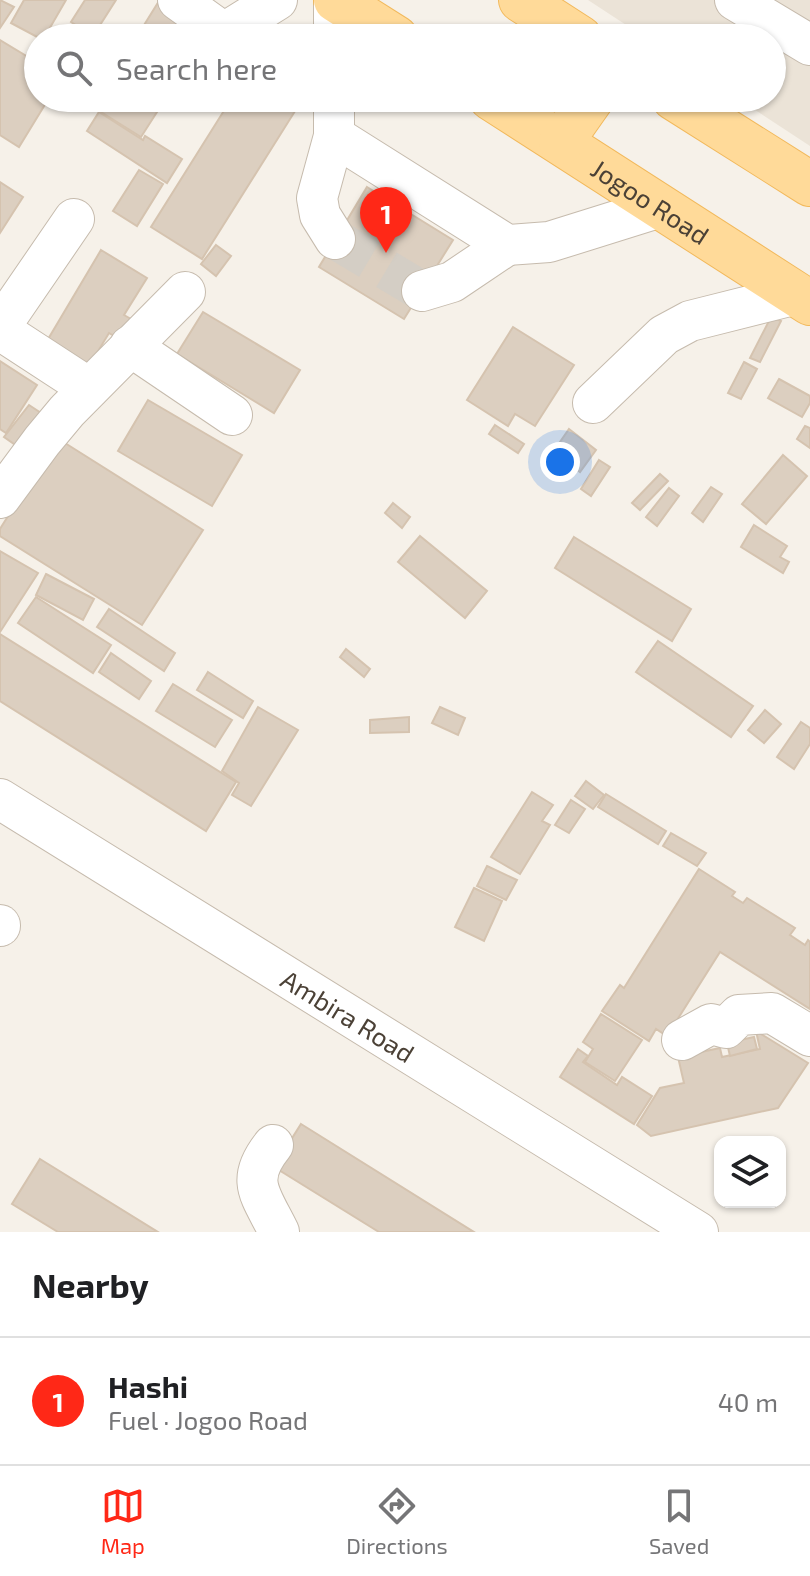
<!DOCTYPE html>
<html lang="en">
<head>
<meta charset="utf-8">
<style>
	body { margin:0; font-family:"Exo 2",sans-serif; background:#f6f6f6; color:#202124 }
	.controls { position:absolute; right:24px; bottom:24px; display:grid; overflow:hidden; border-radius:16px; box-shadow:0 2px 6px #0004 }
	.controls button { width:72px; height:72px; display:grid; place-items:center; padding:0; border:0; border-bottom:2px solid #e0e0e0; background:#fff; color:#202124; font:40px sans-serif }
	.you { position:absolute; left:560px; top:462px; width:28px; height:28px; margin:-20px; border:6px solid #fff; border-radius:50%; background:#1a73e8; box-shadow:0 0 0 12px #1a73e833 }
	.badge { display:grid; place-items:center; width:52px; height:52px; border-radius:50%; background:#ff2817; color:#fff; font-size:26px; font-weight:700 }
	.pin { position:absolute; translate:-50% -66px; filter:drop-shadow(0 2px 4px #0008) }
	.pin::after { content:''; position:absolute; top:42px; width:28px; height:24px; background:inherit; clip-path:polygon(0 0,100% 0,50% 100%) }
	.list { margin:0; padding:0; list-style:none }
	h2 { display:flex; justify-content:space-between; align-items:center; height:104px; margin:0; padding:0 32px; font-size:34px }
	h2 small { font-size:26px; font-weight:400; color:#757577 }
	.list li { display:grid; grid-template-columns:52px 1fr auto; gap:24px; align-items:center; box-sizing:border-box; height:128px; padding:0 32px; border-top:2px solid #e0e0e0 }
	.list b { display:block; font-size:30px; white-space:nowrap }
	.list p { margin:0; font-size:26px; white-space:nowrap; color:#757577 }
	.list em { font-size:26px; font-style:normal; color:#757577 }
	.icon { flex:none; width:44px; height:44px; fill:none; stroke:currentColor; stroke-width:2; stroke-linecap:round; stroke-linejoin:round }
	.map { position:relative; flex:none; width:810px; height:1232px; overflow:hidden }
	.search { position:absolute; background:#fff; box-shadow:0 2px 6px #0004; left:24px; right:24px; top:24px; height:88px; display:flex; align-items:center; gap:20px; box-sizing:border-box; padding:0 28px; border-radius:44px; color:#757577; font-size:30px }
	.sheet { height:232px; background:#fff }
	nav { display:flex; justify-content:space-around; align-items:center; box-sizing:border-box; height:112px; border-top:2px solid #e0e0e0; background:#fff; font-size:22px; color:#757577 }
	nav a { display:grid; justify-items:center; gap:4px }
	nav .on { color:#ff2817 }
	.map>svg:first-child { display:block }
</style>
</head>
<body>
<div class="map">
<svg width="810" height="1232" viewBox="0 0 810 1232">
	<rect width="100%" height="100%" fill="#f6f1e9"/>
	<polygon fill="#ebe3d7" points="588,0 810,0 810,146 737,98 772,98 772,38 646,38"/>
	<g fill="#dccfc0" stroke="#d5c3af" stroke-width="2">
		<polygon points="0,0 14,7 0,28"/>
		<polygon points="24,0 66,0 44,38 39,38 11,23"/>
		<polygon points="85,0 116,0 93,36 71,22"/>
		<polygon points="159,1 204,38 136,38"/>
		<polygon points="0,40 38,63 38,98 49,98 19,147 0,135"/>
		<polygon points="98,98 166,98 141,137 93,107"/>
		<polygon points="232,98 298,98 302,100 202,259 151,227"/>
		<polygon points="99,112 143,140 145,136 182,159 167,183 87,131"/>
		<polygon points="139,170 163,184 137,226 113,211"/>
		<polygon points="0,182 23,197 0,233"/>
		<polygon points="367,187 453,240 404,319 319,267"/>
		<polygon points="216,245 231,256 216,276 201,264"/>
		<polygon points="101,250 147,278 124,315 131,319 119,339 109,333 86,371 44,346"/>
		<polygon points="203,312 300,370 274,413 177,354"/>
		<polygon points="771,317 781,321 760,362 750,358"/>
		<polygon points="513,327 574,365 535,426 515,414 508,426 467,400"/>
		<polygon points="0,361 37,385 6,433 0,429"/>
		<polygon points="744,362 757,369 741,399 728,393"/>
		<polygon points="779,379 810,396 810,403 802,417 768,398"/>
		<polygon points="148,400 242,455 212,506 118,451"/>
		<polygon points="29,405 41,413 17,446 4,437"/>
		<polygon points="495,425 524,444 518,453 489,434"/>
		<polygon points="805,426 810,428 810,448 797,439"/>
		<polygon points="569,429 596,450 580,472 553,452"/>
		<polygon points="57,438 203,530 142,625 0,536 0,529"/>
		<polygon points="783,455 807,476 766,524 742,504"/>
		<polygon points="599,460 610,467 591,496 581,489"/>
		<polygon points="660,474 668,481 640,510 632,503"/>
		<polygon points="711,487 722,494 703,522 692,513"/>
		<polygon points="669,488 679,496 657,526 646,517"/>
		<polygon points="393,503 410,517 402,528 385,513"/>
		<polygon points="754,525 787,546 780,557 789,562 783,573 741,547"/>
		<polygon points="420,536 487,591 465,618 398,562"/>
		<polygon points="574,537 691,609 672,641 555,568"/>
		<polygon points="0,551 38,573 0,632"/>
		<polygon points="46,574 94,599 83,620 36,595"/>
		<polygon points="36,597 111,645 93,673 18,623"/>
		<polygon points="109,609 175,653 164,671 97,627"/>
		<polygon points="0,634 236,782 206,831 0,701"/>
		<polygon points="658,641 753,706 731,737 636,672"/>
		<polygon points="346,649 370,669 364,677 340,657"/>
		<polygon points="111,653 151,681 139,699 99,672"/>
		<polygon points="208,672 253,701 243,718 197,690"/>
		<polygon points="173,684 232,720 215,747 156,711"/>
		<polygon points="258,707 298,730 251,806 232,795 239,783 222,771"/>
		<polygon points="440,707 465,718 458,735 432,723"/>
		<polygon points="765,710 781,724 764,743 748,730"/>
		<polygon points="409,717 409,732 370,733 370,720"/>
		<polygon points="801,722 810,728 810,744 794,769 777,757"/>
		<polygon points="586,781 604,795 593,809 575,796"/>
		<polygon points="532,792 553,805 542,821 550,825 520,874 491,857"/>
		<polygon points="606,794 666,831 658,844 598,807"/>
		<polygon points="571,800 585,809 569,833 555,825"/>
		<polygon points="671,833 706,853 697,866 663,846"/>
		<polygon points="487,866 517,880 506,900 477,886"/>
		<polygon points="699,869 735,892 732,896 743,903 747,898 795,928 790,935 805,945 808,940 810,942 810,1009 720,952 667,1036 656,1029 649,1041 602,1011 620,985 624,988"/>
		<polygon points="474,888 502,901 484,941 455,927"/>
		<polygon points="601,1014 642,1040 615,1081 585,1062 593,1049 583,1042"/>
		<polygon points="756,1031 808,1063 778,1108 651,1136 637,1125 660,1088 684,1083 678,1057 720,1048 722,1057 760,1049"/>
		<polygon points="754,1037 757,1049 730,1056 727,1043"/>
		<polygon points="578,1049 588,1056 583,1062 617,1085 622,1077 652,1096 634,1124 560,1077"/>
		<polygon points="301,1124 474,1232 379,1232 274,1167"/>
		<polygon points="40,1159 158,1232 58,1232 12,1204"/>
	</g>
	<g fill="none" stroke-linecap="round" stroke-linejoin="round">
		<polyline stroke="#d4cec5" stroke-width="40" stroke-dasharray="40 20" stroke-linecap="butt" points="335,239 422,291"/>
		<defs>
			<g id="minor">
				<polyline points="178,0 224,33 277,0"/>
				<polyline points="334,0 334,38"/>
				<polyline points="735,0 810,45"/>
				<polyline points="334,98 334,136 507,245 549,242 661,207"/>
				<polyline points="334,136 317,198 320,215 335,239"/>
				<polyline points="422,291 452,282 507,245"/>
				<polyline points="0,327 74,219"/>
				<polyline points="0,330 89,388"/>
				<polyline points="130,346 232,415"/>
				<polyline points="593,403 664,335 690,321 797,294"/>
				<polyline points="0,498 42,441 67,411 185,292"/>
				<path id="s1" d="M0 799 698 1232"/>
				<polyline points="0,925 0,926"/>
				<polyline points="682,1040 711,1024 726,1028 739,1015 772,1013 810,1036"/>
				<path d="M273 1145C244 1181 261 1195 279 1232"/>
			</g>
			<g id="major">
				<polyline points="336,0 396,38"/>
				<polyline points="521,0 580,38"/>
				<path id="s2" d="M491 98 810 303"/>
				<polyline points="674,98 810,184"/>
				<polyline points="561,142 592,98"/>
			</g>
		</defs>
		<use href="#minor" stroke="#c6bbad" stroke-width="42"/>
		<use href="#major" stroke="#f2b95c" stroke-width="46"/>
		<use href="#minor" stroke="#fff" stroke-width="40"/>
		<use href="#major" stroke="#ffda99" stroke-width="44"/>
	</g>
	<g text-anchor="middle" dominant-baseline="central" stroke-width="6" stroke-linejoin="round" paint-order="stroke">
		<g font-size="26" fill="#4b4136" stroke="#fff">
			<text stroke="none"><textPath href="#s2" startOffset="190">Jogoo Road</textPath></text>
			<text stroke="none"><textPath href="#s1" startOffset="410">Ambira Road</textPath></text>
		</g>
	</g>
</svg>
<div class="controls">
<button><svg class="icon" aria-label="layers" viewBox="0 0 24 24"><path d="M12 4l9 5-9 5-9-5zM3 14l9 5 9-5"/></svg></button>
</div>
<div class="you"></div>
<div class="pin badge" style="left:386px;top:253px">1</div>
<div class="search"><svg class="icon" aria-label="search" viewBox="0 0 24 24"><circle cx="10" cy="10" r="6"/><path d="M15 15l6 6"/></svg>Search here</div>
</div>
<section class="sheet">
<h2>Nearby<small></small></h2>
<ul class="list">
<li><span class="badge">1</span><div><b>Hashi</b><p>Fuel · Jogoo Road</p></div><em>40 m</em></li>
</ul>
</section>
<nav>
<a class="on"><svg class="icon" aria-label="map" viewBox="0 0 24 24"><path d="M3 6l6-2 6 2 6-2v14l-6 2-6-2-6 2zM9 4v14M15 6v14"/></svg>Map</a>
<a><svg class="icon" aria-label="directions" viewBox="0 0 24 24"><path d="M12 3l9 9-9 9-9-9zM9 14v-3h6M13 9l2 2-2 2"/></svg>Directions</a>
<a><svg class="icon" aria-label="saved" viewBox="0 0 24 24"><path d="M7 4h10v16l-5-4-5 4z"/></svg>Saved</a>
</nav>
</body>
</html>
